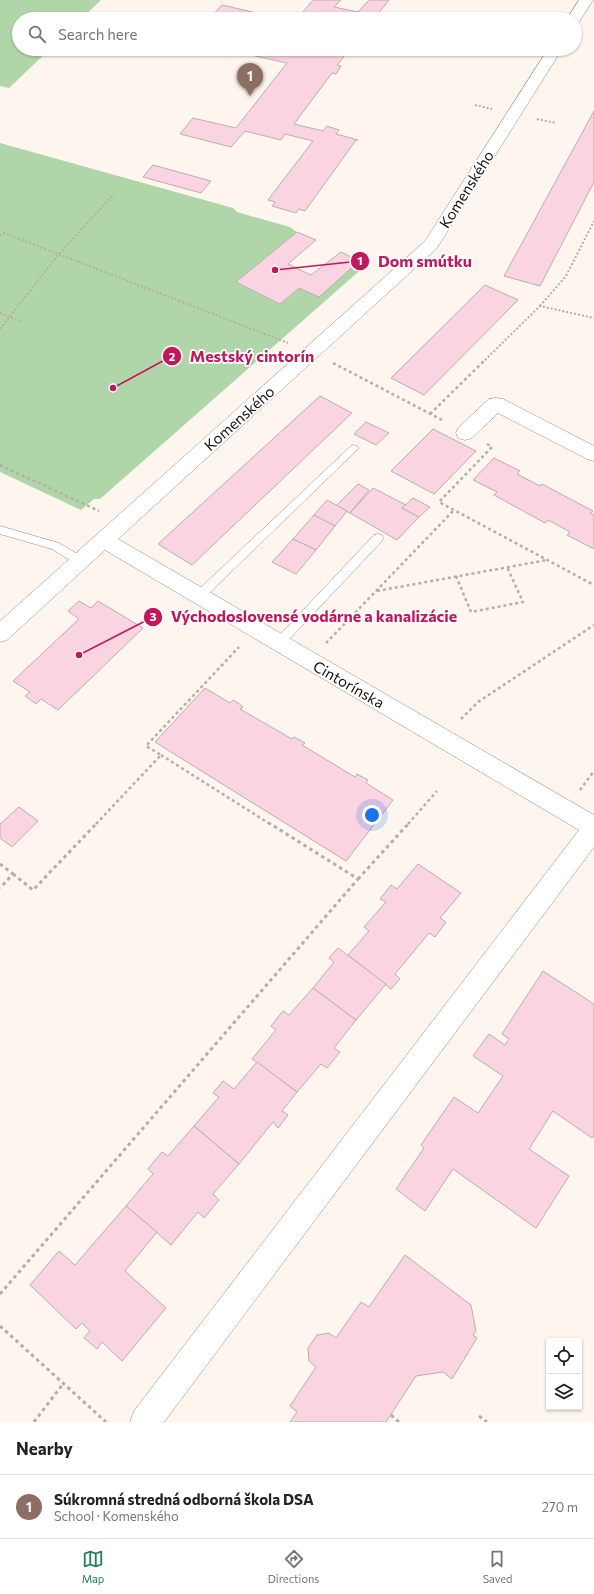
<!DOCTYPE html>
<html lang="en">
<head>
<meta charset="utf-8">
<style>
	body { margin:0; font-family:Commissioner,sans-serif; background:#f2f2f2; color:#222 }
	.controls { position:absolute; right:12px; bottom:12px; display:grid; overflow:hidden; border-radius:0px; box-shadow:0 1px 3px #0004 }
	.controls button { width:36px; height:36px; display:grid; place-items:center; padding:0; border:0; border-bottom:1px solid #e0e0e0; background:#fff; color:#222; font:20px sans-serif }
	.you { position:absolute; left:372px; top:815px; width:14px; height:14px; margin:-10px; border:3px solid #fff; border-radius:50%; background:#1a73e8; box-shadow:0 0 0 6px #1a73e833 }
	.badge { display:grid; place-items:center; width:26px; height:26px; border-radius:50%; background:#218058; color:#fff; font-size:13px; font-weight:700 }
	.pin { position:absolute; translate:-50% -33px; filter:drop-shadow(0 1px 2px #0008) }
	.pin::after { content:''; position:absolute; top:21px; width:14px; height:12px; background:inherit; clip-path:polygon(0 0,100% 0,50% 100%) }
	.list { margin:0; padding:0; list-style:none }
	h2 { display:flex; justify-content:space-between; align-items:center; height:52px; margin:0; padding:0 16px; font-size:17px }
	h2 small { font-size:13px; font-weight:400; color:#767676 }
	.list li { display:grid; grid-template-columns:26px 1fr auto; gap:12px; align-items:center; box-sizing:border-box; height:64px; padding:0 16px; border-top:1px solid #e0e0e0 }
	.list b { display:block; font-size:15px; white-space:nowrap }
	.list p { margin:0; font-size:13px; white-space:nowrap; color:#767676 }
	.list em { font-size:13px; font-style:normal; color:#767676 }
	.icon { flex:none; width:22px; height:22px; fill:none; stroke:currentColor; stroke-width:2; stroke-linecap:round; stroke-linejoin:round }
	.map { position:relative; flex:none; width:594px; height:1422px; overflow:hidden }
	.search { position:absolute; background:#fff; box-shadow:0 1px 3px #0004; left:12px; right:12px; top:12px; height:44px; display:flex; align-items:center; gap:10px; box-sizing:border-box; padding:0 14px; border-radius:22px; color:#767676; font-size:15px }
	.sheet { height:116px; background:#fff }
	nav { display:flex; justify-content:space-around; align-items:center; box-sizing:border-box; height:56px; border-top:1px solid #e0e0e0; background:#fff; font-size:11px; color:#767676 }
	nav a { display:grid; justify-items:center; gap:2px }
	nav .on { color:#218058 }
	.map>svg:first-child { display:block }
</style>
</head>
<body>
<div class="map">
<svg width="594" height="1422" viewBox="0 0 594 1422">
	<rect width="100%" height="100%" fill="#fef5ee"/>
	<g fill="#b0d5a9">
		<polygon points="0,0 101,0 81,19 19,19 19,49 50,49 9,88 0,86"/>
		<polygon points="0,143 233,208 237,212 290,227 297,232 236,282 280,304 299,288 319,297 359,261 365,266 100,499 94,499 81,510 0,472"/>
	</g>
	<g fill="#fad4e0" stroke="#b9aeb2">
		<polygon points="313,0 341,0 334,7 358,12 369,0 389,0 374,19 326,18 325,19 297,19"/>
		<polygon points="222,5 283,19 209,19"/>
		<polygon points="241,49 350,49 337,65 341,66 336,74 332,73 294,124 323,131 327,126 339,130 336,134 358,140 356,140 305,211 299,209 296,213 272,206 275,202 268,200 313,141 285,134 281,140 245,131 231,147 180,134 193,118 236,128 287,63 237,52"/>
		<polygon points="594,111 594,182 540,286 504,276"/>
		<polygon points="153,165 211,181 201,193 143,177"/>
		<polygon points="297,232 316,240 288,264 311,275 341,252 359,261 319,297 299,288 280,304 236,282"/>
		<polygon points="485,285 518,300 424,395 391,378"/>
		<polygon points="320,396 352,413 192,565 158,544"/>
		<polygon points="366,422 389,433 376,445 354,434"/>
		<polygon points="433,429 476,451 434,494 391,471"/>
		<polygon points="494,458 520,471 517,474 540,486 542,484 593,511 590,513 594,515 594,549 567,535 570,532 548,520 545,523 494,495 497,492 473,480"/>
		<polygon points="358,484 369,490 350,513 336,506"/>
		<polygon points="373,488 406,505 402,508 419,517 397,540 350,513"/>
		<polygon points="413,498 430,507 419,517 402,508"/>
		<polygon points="327,500 347,511 335,526 313,516"/>
		<polygon points="314,515 335,526 316,550 293,539"/>
		<polygon points="293,539 316,550 296,574 272,562"/>
		<polygon points="79,601 91,608 98,601 143,628 58,710 41,699 36,704 25,696 30,692 13,681 79,619 68,611"/>
		<polygon points="205,688 230,703 233,700 238,703 243,707 240,709 292,739 294,737 305,743 302,745 355,777 357,774 368,780 366,783 393,800 346,861 155,742"/>
		<polygon points="19,807 38,821 12,847 0,838 0,824"/>
		<polygon points="418,864 461,893 440,918 446,922 435,937 429,933 395,974 400,979 391,989 348,955 369,931 364,927 386,902 380,899 391,885 397,889"/>
		<polygon points="338,948 386,984 356,1020 313,988 334,962 329,958"/>
		<polygon points="543,971 594,1004 594,1135 592,1138 553,1111 529,1149 569,1176 536,1228 453,1169 425,1211 396,1189 424,1148 421,1145 454,1097 478,1113 503,1076 473,1056 489,1034 505,1045 509,1039 502,1034"/>
		<polygon points="313,988 356,1020 334,1048 340,1052 327,1068 321,1064 297,1092 252,1059 276,1030 271,1026 283,1011 289,1015"/>
		<polygon points="257,1062 297,1092 282,1111 288,1115 278,1128 273,1122 239,1164 194,1126 219,1097 213,1093 223,1081 234,1089"/>
		<polygon points="194,1126 239,1164 213,1194 219,1200 204,1218 198,1212 171,1245 126,1206 153,1174 148,1169 162,1152 168,1156"/>
		<polygon points="126,1206 157,1232 125,1271 166,1308 122,1361 102,1342 97,1349 84,1338 90,1331 82,1323 76,1329 30,1285 59,1251 75,1265"/>
		<polygon points="405,1255 471,1305 476,1331 473,1335 477,1338 452,1379 443,1372 416,1376 386,1422 290,1422 297,1412 290,1406 316,1367 309,1361 308,1348 317,1335 329,1333 336,1338 361,1302 369,1307"/>
	</g>
	<g fill="none" stroke-linecap="round" stroke-linejoin="round">
		<defs>
			<g id="lane">
				<polygon points="354,445 357,446 359,448 357,450 203,599 195,599 194,596 195,593 351,446"/>
				<polygon points="0,526 59,543 84,558 85,561 84,564 76,564 52,549 0,534"/>
				<polygon points="378,534 382,535 383,538 382,541 283,646 279,647 275,646 274,643 275,640 374,535"/>
			</g>
			<g id="street">
				<polygon points="579,0 593,0 579,22 575,23 575,19 567,19"/>
				<polygon points="548,49 562,49 437,248 118,539 594,815 594,847 164,1422 130,1422 134,1411 579,830 105,550 7,640 0,642 0,621 425,241"/>
				<polygon points="496,398 503,399 594,446 594,461 587,459 498,413 472,438 465,440 458,438 456,433 458,428 489,399"/>
			</g>
		</defs>
		<use href="#lane" stroke="#938a84" stroke-width="1"/>
		<use href="#street" stroke="#938a84" stroke-width="1"/>
		<g stroke="#b5aea8" stroke-width="2" stroke-dasharray="2 2" stroke-linecap="butt">
			<polyline points="475,105 492,109"/>
			<polyline points="537,119 556,123"/>
			<polyline points="0,236 4,233 288,343"/>
			<polyline points="540,306 566,276 594,221"/>
			<polyline points="0,313 21,322"/>
			<polyline points="0,329 59,254 114,194"/>
			<polyline points="485,360 540,306 594,318"/>
		</g>
		<g stroke="#b5aea8" stroke-width="2.5" stroke-dasharray="3 3" stroke-linecap="butt">
			<polyline points="333,363 444,421"/>
			<polyline points="430,414 486,359"/>
			<polyline points="487,444 492,447 439,502 594,585"/>
			<polyline points="0,465 99,511"/>
			<polyline points="456,576 471,612 523,602 507,567"/>
			<polyline points="377,591 547,560"/>
			<polyline points="326,643 454,510"/>
			<polyline points="461,719 478,702 594,625"/>
			<polyline points="161,755 270,824"/>
			<polyline points="580,790 594,771"/>
			<polyline points="96,824 161,755 146,746 239,647"/>
			<polyline points="408,824 437,791"/>
		</g>
		<g stroke="#b5aea8" stroke-width="3" stroke-dasharray="3.5 3.5" stroke-linecap="butt">
			<polyline points="0,864 13,874 0,888"/>
			<polyline points="13,874 33,890 97,823"/>
			<polyline points="358,879 409,823"/>
			<polyline points="0,1294 358,879 269,823"/>
			<polyline points="0,1326 106,1422"/>
			<polyline points="391,1415 399,1422"/>
			<polyline points="479,1416 487,1422"/>
			<polyline points="34,1422 63,1384"/>
		</g>
		<use href="#lane" fill="#fff" fill-rule="evenodd"/>
		<use href="#street" fill="#fff" fill-rule="evenodd"/>
	</g>
	<g text-anchor="middle" dominant-baseline="central" stroke-width="3.5" stroke-linejoin="round" paint-order="stroke">
		<g font-size="15" fill="#14110e" stroke="#fff">
			<text transform="translate(466 189) rotate(-58)">Komenského</text>
			<text transform="translate(239 418) rotate(-42)">Komenského</text>
			<text transform="translate(349 684) rotate(30)">Cintorínska</text>
		</g>
	</g>
	<path fill="none" stroke="#c2185b" stroke-width="1.5" d="M275 270L360 261M113 388L172 356M79 655L153 617"/>
	<g fill="#c2185b" stroke="#fff" stroke-width="1.5">
		<circle cx="275" cy="270" r="4"/>
		<circle cx="113" cy="388" r="4"/>
		<circle cx="79" cy="655" r="4"/>
		<circle cx="360" cy="261" r="10"/>
		<circle cx="172" cy="356" r="10"/>
		<circle cx="153" cy="617" r="10"/>
	</g>
	<g font-size="12" text-anchor="middle" font-weight="bold" fill="#fff">
		<text x="360" y="265">1</text>
		<text x="172" y="361">2</text>
		<text x="153" y="621">3</text>
	</g>
	<g font-size="16" text-anchor="middle" font-weight="bold" fill="#c2185b" stroke="#fff" stroke-width="3.5" stroke-linejoin="round" paint-order="stroke">
		<text x="425" y="267">Dom smútku</text>
		<text x="252" y="362">Mestský cintorín</text>
		<text x="314" y="622">Východoslovensé vodárne a kanalizácie</text>
	</g>
</svg>
<div class="controls">
<button><svg class="icon" aria-label="locate" viewBox="0 0 24 24"><circle cx="12" cy="12" r="6"/><path d="M12 2v4M12 18v4M2 12h4M18 12h4"/></svg></button>
<button><svg class="icon" aria-label="layers" viewBox="0 0 24 24"><path d="M12 4l9 5-9 5-9-5zM3 14l9 5 9-5"/></svg></button>
</div>
<div class="you"></div>
<div class="pin badge" style="left:250px;top:96px;background:#8d6e63">1</div>
<div class="search"><svg class="icon" aria-label="search" viewBox="0 0 24 24"><circle cx="10" cy="10" r="6"/><path d="M15 15l6 6"/></svg>Search here</div>
</div>
<section class="sheet">
<h2>Nearby<small></small></h2>
<ul class="list">
<li><span class="badge" style="background:#8d6e63">1</span><div><b>Súkromná stredná odborná škola DSA</b><p>School · Komenského</p></div><em>270 m</em></li>
</ul>
</section>
<nav>
<a class="on"><svg class="icon" aria-label="map" viewBox="0 0 24 24"><path d="M3 6l6-2 6 2 6-2v14l-6 2-6-2-6 2zM9 4v14M15 6v14"/></svg>Map</a>
<a><svg class="icon" aria-label="directions" viewBox="0 0 24 24"><path d="M12 3l9 9-9 9-9-9zM9 14v-3h6M13 9l2 2-2 2"/></svg>Directions</a>
<a><svg class="icon" aria-label="saved" viewBox="0 0 24 24"><path d="M7 4h10v16l-5-4-5 4z"/></svg>Saved</a>
</nav>
</body>
</html>
